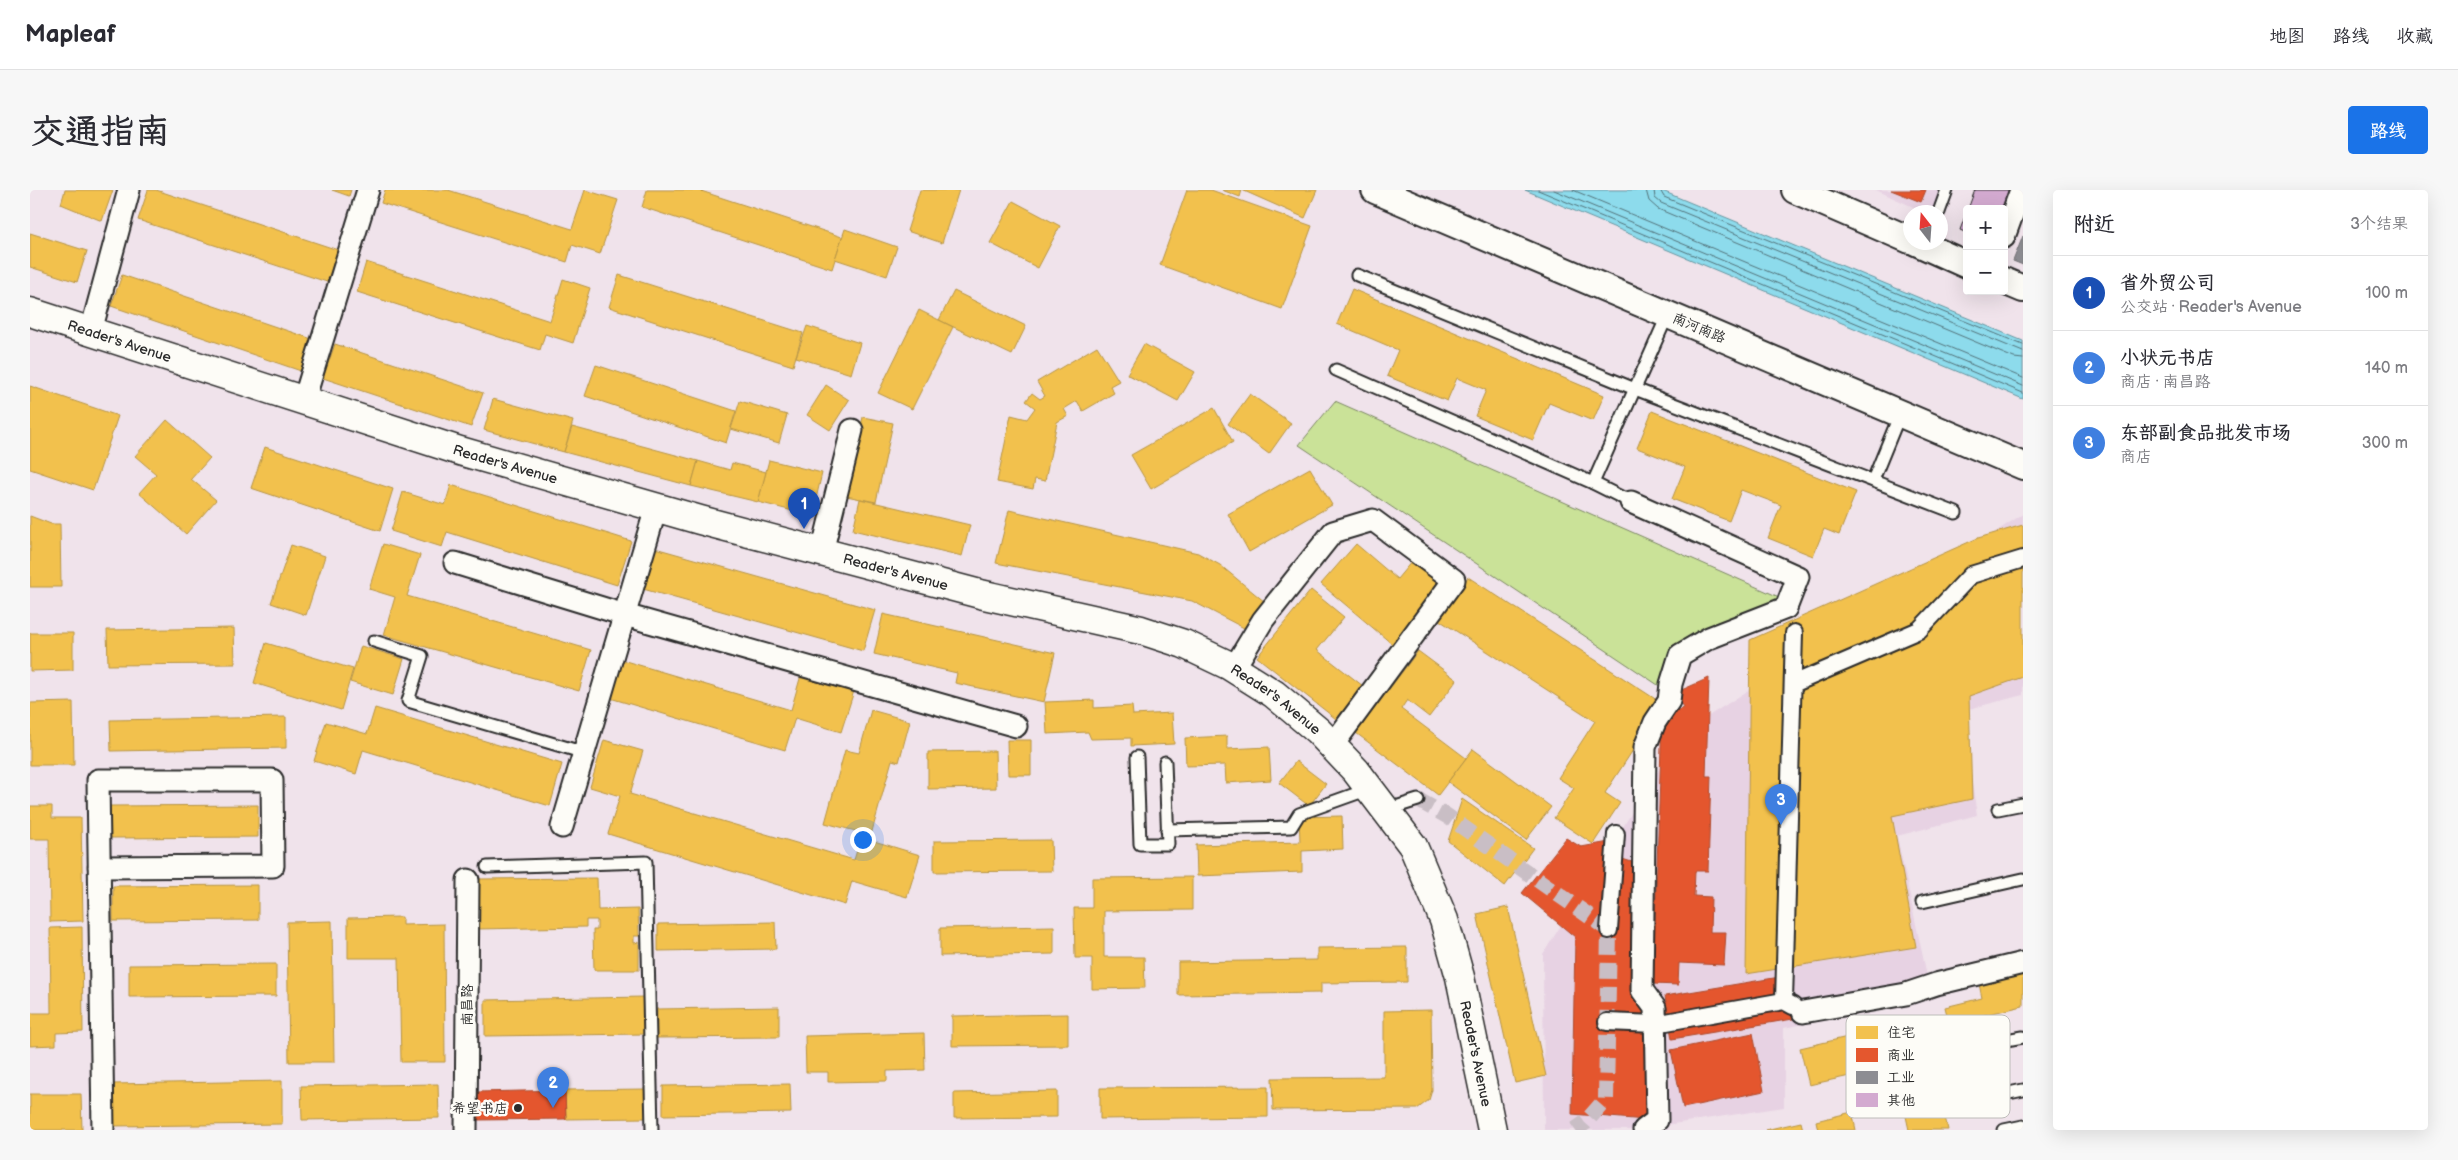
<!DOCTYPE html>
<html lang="zh">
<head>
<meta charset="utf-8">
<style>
	body { margin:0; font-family:"Balsamiq Sans","LXGW WenKai TC",sans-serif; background:#f7f7f7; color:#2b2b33 }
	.controls { position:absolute; right:15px; top:15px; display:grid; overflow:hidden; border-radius:5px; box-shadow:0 5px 20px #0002 }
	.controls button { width:45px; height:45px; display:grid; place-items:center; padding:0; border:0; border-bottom:1px solid #e1e1e2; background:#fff; color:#2b2b33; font:25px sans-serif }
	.compass { position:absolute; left:1873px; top:15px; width:45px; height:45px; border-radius:50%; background:#fff; box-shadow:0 5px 20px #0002; rotate:343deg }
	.you { position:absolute; left:832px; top:649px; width:18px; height:18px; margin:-12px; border:4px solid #fff; border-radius:50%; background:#1a73e8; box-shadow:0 0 0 8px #1a73e833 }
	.badge { display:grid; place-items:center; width:32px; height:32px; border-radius:50%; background:#1a73e8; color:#fff; font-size:16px; font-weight:700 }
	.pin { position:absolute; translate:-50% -41px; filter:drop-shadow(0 1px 2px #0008) }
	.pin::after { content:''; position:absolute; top:26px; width:18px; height:15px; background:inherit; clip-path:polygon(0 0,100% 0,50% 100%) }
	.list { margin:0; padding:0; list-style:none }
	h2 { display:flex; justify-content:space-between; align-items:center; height:65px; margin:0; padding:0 20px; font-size:21px }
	h2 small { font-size:16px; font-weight:400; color:#7c7c81 }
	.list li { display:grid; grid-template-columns:32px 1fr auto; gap:15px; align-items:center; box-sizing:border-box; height:75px; padding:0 20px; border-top:1px solid #e1e1e2 }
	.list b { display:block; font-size:19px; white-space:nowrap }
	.list p { margin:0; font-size:16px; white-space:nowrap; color:#7c7c81 }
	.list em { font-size:16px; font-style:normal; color:#7c7c81 }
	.map { position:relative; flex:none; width:1993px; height:940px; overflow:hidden; border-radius:5px }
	header { display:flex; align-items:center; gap:30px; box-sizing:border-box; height:70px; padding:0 25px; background:#fff; border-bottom:1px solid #e1e1e2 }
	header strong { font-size:24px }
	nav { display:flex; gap:28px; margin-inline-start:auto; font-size:18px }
	.intro { display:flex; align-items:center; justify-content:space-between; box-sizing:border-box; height:120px; padding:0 30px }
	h1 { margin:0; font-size:35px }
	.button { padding:12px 22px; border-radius:5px; background:#1a73e8; color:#fff; font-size:18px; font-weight:700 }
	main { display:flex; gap:30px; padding:0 30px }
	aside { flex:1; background:#fff; border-radius:5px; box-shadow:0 5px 20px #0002 }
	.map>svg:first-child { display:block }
</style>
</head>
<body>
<header>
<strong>Mapleaf</strong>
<nav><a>地图</a><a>路线</a><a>收藏</a></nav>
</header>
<div class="intro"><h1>交通指南</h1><a class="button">路线</a></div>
<main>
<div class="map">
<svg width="1993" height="940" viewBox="0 0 1993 940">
	<rect width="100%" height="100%" fill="#f0e3eb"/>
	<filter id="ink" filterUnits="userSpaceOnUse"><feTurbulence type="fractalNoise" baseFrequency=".02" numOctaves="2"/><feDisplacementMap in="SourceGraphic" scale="10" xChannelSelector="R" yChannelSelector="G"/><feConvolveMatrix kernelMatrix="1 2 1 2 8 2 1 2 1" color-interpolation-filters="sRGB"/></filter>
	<g filter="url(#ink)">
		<g fill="#e7d2e3">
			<polygon points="1846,0 1919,0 1909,22 1894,22"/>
			<polygon points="1993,324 1993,505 1931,521 1947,625 1867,646 1902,809 1754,838 1754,917 1636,935 1629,940 1514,940 1513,764 1652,543"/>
		</g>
		<polygon fill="#cae298" stroke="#7a8662" points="1305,211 1749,407 1658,464 1631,497 1269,255"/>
		<polygon fill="#8ddbec" stroke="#66959f" points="1495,0 1630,0 1993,151 1993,209"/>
		<g fill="#f2c14e" stroke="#b69444">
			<polygon points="35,0 83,0 72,31 31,14"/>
			<polygon points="118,0 126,0 308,60 297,92 108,30"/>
			<polygon points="302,0 321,0 319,6"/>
			<polygon points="355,0 418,0 542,39 555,0 588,10 570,64 542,55 537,72 351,13"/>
			<polygon points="617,0 668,0 812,47 802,79 612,17"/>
			<polygon points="890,0 929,0 912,53 877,41"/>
			<polygon points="1157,0 1181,0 1282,36 1252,119 1130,75"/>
			<polygon points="1192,0 1212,0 1210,7"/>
			<polygon points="1212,0 1287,0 1275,28"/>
			<polygon points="983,11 1030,36 1008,78 960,53"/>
			<polygon points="815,39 867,57 857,86 805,69"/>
			<polygon points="0,43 57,61 47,92 0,77"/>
			<polygon points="336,72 520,131 533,89 560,98 543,153 515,144 510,160 327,102"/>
			<polygon points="92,85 282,149 271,181 81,116"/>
			<polygon points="589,85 773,143 763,176 579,117"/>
			<polygon points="1322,99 1574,205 1563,231 1519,213 1503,250 1445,226 1456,200 1427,188 1417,211 1357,186 1368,160 1307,134"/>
			<polygon points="924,101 996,136 982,165 909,130"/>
			<polygon points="889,120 923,137 882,219 848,203"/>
			<polygon points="777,136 830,153 821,184 766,167"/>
			<polygon points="305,154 453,203 441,237 293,188"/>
			<polygon points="1114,154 1165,182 1148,211 1097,184"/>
			<polygon points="1067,156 1089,191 1080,196 1084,203 1053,221 1047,211 1034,219 1038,226 1027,232 1015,291 1005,289 1003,299 967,292 981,225 997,229 1005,218 996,211 1002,203 1010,209 1015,206 1007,192"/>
			<polygon points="566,175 706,221 696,253 555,206"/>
			<polygon points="796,195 819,210 800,240 777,225"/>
			<polygon points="0,196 88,226 63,300 0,279"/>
			<polygon points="1220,204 1261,233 1239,264 1198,234"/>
			<polygon points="463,209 543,231 534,262 454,240"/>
			<polygon points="710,211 757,225 749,253 701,239"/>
			<polygon points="1184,218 1203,252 1121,299 1101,265"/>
			<polygon points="1622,221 1826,302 1809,345 1794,339 1783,366 1738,348 1751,315 1711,300 1699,331 1642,309 1655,277 1607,258"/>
			<polygon points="833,227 863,233 846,312 816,306"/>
			<polygon points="137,230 180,268 161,289 186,310 156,344 109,303 126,284 105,266"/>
			<polygon points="542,237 668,271 661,296 534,262"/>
			<polygon points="235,257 363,299 350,341 221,298"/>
			<polygon points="739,270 792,283 782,326 728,312"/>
			<polygon points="668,271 700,280 702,273 736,282 728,312 661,296"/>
			<polygon points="1280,278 1302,315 1219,362 1198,324"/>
			<polygon points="421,295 601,351 587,395 417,342 412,357 361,341 373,302 415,315"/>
			<polygon points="830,309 940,335 932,366 823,340"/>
			<polygon points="979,320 1168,363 1190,375 1235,412 1214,438 1162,411 966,373"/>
			<polygon points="0,326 21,334 30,334 31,397 0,397"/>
			<polygon points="1993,335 1993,487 1939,506 1942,609 1862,626 1886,757 1716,784 1720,450 1948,348"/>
			<polygon points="353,354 390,365 377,406 561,460 549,501 354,445 365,407 339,399"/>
			<polygon points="1326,354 1367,389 1382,371 1411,396 1362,454 1291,394"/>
			<polygon points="261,355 295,366 276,425 241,413"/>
			<polygon points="625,358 845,420 833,461 613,399"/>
			<polygon points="1438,387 1633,514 1575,603 1590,613 1563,654 1524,628 1544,598 1528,588 1565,531 1409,430"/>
			<polygon points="1281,400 1314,427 1287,460 1333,496 1306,529 1227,467"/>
			<polygon points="853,424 1025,463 1014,512 925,493 927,483 844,464"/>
			<polygon points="204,438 205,474 78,475 77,440"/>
			<polygon points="0,443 43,443 43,480 0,481"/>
			<polygon points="236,453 323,479 311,520 224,493"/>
			<polygon points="331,456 374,469 363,505 320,492"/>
			<polygon points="1388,461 1427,490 1399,527 1377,510 1371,519 1436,568 1408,605 1326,543"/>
			<polygon points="592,470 761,520 771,485 824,501 811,542 765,528 755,560 580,508"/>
			<polygon points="1064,510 1064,518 1102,516 1103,525 1142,523 1144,554 1101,556 1101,548 1061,549 1058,542 1017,544 1015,512"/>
			<polygon points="43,512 44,575 0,575 0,513"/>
			<polygon points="345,518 532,574 520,616 333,560 326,584 284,571 296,532 337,544"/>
			<polygon points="841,520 880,531 869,572 862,570 841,645 795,633 815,560 829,563"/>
			<polygon points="256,527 256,558 81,561 80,530"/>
			<polygon points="1197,546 1197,559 1239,557 1241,590 1196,593 1195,575 1156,576 1155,548"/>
			<polygon points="574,550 613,561 600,604 824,670 831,647 890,665 877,707 822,691 815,715 578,644 590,606 560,597"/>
			<polygon points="977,550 1001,550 1001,585 978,585"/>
			<polygon points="1443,559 1521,617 1496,650 1418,592"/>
			<polygon points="965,561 966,598 898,599 898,562"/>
			<polygon points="1266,571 1296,594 1279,616 1249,593"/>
			<polygon points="1432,609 1503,658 1475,696 1418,651"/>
			<polygon points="228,615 228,647 81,648 80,616"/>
			<polygon points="0,616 22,616 22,628 51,628 53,731 20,732 19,649 0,649"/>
			<polygon points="1312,626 1313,659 1272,661 1272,682 1167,686 1166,655 1270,652 1269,627"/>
			<polygon points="1021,650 1022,681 904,682 904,651"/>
			<polygon points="1162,687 1162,720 1074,721 1074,767 1114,767 1115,798 1062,799 1062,768 1045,768 1044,718 1062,718 1062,688"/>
			<polygon points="567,688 568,720 608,719 609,746 604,746 604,753 609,752 609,780 564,780 563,740 567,740 567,730 556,730 556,737 447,739 446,689"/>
			<polygon points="228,695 228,730 83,731 83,696"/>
			<polygon points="1478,717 1516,886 1485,893 1447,724"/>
			<polygon points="372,727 372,735 414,734 415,872 371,872 369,768 318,768 318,728"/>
			<polygon points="302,731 304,872 259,872 257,732"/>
			<polygon points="745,732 746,759 628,761 628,734"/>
			<polygon points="1024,736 1024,764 910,766 910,738"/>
			<polygon points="52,737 53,842 26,843 26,855 0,856 0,823 21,823 20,738"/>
			<polygon points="1377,757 1377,792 1291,793 1291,803 1148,805 1148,772 1287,770 1287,758"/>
			<polygon points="246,774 246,806 99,807 99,775"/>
			<polygon points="1993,778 1993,816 1954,825 1959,849 1925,857 1915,817 1952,808 1948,789"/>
			<polygon points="614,807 615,844 455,846 455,810"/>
			<polygon points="749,817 749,847 627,848 627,819"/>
			<polygon points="1401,820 1402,900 1399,910 1387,919 1243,920 1242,888 1354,887 1354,821"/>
			<polygon points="1038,824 1038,855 922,856 922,826"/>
			<polygon points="1861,837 1869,869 1900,861 1918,940 1879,940 1865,876 1779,895 1770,858"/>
			<polygon points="894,843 895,880 857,881 857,891 798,892 798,882 776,882 775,846"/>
			<polygon points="252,891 252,934 82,936 82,894"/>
			<polygon points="408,894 409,928 272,930 271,896"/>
			<polygon points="760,894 761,923 633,925 633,896"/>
			<polygon points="1238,897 1238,927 1070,929 1070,898"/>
			<polygon points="615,899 616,928 536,929 535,900"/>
			<polygon points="1027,901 1027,927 924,928 924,903"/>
			<polygon points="0,904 51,904 52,940 0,940"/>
			<polygon points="1822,922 1826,940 1788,940 1786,931"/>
			<polygon points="1771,932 1773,940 1735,940"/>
		</g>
		<g fill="#e4572e" stroke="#ac4a2d">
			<polygon points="1861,0 1896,0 1891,12"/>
			<polygon points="1679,488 1676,586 1681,586 1678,681 1665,681 1664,706 1681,707 1680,742 1696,742 1694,775 1649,773 1648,795 1623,794 1632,527 1653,518 1647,502"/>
			<polygon points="1536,648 1551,657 1585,651 1589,668 1605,673 1603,809 1615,811 1616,930 1542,924 1545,747 1492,703"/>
			<polygon points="1756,786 1763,829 1642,849 1635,806"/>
			<polygon points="1723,843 1734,901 1653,918 1641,860"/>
			<polygon points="535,900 536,929 447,930 447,902"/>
		</g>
		<polygon fill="#8d8d92" stroke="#707073" points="1993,46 1993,75 1983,71"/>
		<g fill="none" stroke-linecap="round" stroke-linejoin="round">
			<g stroke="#527178" stroke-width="1">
				<polyline points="1508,0 1993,203"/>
				<polyline points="1524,0 1993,196"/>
				<polyline points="1543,0 1993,188"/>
				<polyline points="1616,0 1619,11 1628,19 1984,168 1993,169"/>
				<polyline points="1624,0 1625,8 1631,13 1993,162"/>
				<polyline points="1630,0 1634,7 1993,155"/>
			</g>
		</g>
		<g fill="#d3aad0" stroke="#2b2b2b">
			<polygon points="1945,0 1984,0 1974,19 1938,19"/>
			<polygon points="1937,21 1937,43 1930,40"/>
		</g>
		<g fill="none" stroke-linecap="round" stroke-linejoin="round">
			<polyline stroke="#c9bec5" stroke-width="16" stroke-dasharray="16 8" stroke-linecap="butt" points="1388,610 1417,626 1579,740 1576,909 1555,933 1545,940"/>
			<defs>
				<g id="service">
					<polyline points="1909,22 1917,0"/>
					<polyline points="1327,85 1605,199 1926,323"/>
					<polyline points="1306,180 1563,293"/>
					<polyline points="1843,290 1870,224"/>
					<polyline points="1601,312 1563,293 1638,124"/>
					<polyline points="344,451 392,466 378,511 555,563"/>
					<polyline points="1107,567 1110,654 1138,654 1135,572"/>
					<polyline points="1968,619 1993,614"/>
					<polyline points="1356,620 1388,610"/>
					<polyline points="1137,640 1261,637 1269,624 1339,599"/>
					<polyline points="457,677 616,672 622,940"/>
					<polyline points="1892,712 1993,689"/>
					<polyline points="1976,850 1993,847"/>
					<polyline points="1941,911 1993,900"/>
					<polyline points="1974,940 1993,936"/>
				</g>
				<g id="pedestrian">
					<polyline points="1763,494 1889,440 1941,385 1993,369"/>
					<polyline points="1579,740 1586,644"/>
					<polyline points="1754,811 1764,443"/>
					<polyline points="1577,832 1625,834 1754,811 1763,816"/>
				</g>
				<g id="minor">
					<polyline points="1974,47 1991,0"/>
					<polyline points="61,141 99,0"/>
					<polyline points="274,210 338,0"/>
					<polyline points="1601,312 1768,387 1756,418 1679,448 1650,465 1641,494 1639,511 1625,532 1615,557 1612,800 1625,818 1627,930 1614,940"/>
					<polyline points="792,362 822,240"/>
					<polyline points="425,373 595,425 986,536"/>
					<polyline points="1204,478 1233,430 1303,342 1343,330 1424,390 1302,556"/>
					<polyline points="532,637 626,318"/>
					<path d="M69 677 243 676 242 590H68C69 707 72 823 73 940"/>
					<polyline points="1773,822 1876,804 1906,794 1993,773"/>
					<polyline points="436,940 438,690"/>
				</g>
				<g id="tertiary">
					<polyline points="1345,0 1993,276"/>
					<polyline points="1765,0 1880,50"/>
					<polyline points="1886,52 1937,75"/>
					<polyline points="1974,91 1993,99"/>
				</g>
				<g id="secondary">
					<path id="s1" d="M0 122 430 261 670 330 950 404 1111 440 1154 454 1198 475 1244 504 1288 541 1326 581 1383 656 1414 730 1430 787 1462 940"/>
				</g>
			</defs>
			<use href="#service" stroke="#2b2b2b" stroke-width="15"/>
			<use href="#pedestrian" stroke="#2b2b2b" stroke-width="20"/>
			<use href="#minor" stroke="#2b2b2b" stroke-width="25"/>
			<use href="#tertiary" stroke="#2b2b2b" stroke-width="30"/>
			<use href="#secondary" stroke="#2b2b2b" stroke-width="31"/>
			<use href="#service" stroke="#fdfcf7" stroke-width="11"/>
			<use href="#pedestrian" stroke="#fdfcf7" stroke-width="16"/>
			<use href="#minor" stroke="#fdfcf7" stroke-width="21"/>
			<use href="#tertiary" stroke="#fdfcf7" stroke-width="26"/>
			<use href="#secondary" stroke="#fdfcf7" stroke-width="28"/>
		</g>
	</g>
	<circle fill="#2b2b2b" stroke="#fdfcf7" stroke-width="2" cx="488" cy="918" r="5"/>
	<g text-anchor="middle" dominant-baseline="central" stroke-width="5" stroke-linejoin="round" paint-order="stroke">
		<g font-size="14" fill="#2b2b2b" stroke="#fdfcf7">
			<text transform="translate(1669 138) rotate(23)">南河南路</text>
			<text stroke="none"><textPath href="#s1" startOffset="94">Reader's Avenue</textPath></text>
			<text stroke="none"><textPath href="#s1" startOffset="499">Reader's Avenue</textPath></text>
			<text stroke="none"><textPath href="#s1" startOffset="904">Reader's Avenue</textPath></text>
			<text stroke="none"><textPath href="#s1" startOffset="1309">Reader's Avenue</textPath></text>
			<text transform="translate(437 815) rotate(-90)">南昌路</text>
			<text stroke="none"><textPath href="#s1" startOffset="1729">Reader's Avenue</textPath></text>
		</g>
		<g font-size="14" fill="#2b2b2b" stroke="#fdfcf7" text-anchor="end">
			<text x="478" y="918">希望书店</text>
		</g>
	</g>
	<rect x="1816" y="825" width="164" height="103" rx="8" fill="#fdfcf7" stroke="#bebdba" stroke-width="1"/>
	<rect x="1826" y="836" width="22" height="13" fill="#f2c14e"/>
	<rect x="1826" y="858" width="22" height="14" fill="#e4572e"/>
	<rect x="1826" y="881" width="22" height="13" fill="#8d8d92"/>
	<rect x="1826" y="903" width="22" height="14" fill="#d3aad0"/>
	<g font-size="14" fill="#2b2b2b">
		<text x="1857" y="847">住宅</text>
		<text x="1857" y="870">商业</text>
		<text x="1857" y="892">工业</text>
		<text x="1857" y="915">其他</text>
	</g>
</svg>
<div class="controls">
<button>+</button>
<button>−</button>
</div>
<svg class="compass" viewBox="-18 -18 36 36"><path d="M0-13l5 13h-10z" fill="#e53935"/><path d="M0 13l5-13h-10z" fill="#7c7c81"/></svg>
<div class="you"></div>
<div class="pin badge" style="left:774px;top:339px;background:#1a4fb4">1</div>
<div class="pin badge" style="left:523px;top:918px;background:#3f7fe0">2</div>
<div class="pin badge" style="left:1751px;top:635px;background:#3f7fe0">3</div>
</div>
<aside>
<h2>附近<small>3个结果</small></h2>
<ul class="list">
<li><span class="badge" style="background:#1a4fb4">1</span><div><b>省外贸公司</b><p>公交站 · Reader's Avenue</p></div><em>100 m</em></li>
<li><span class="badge" style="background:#3f7fe0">2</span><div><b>小状元书店</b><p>商店 · 南昌路</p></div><em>140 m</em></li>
<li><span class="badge" style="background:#3f7fe0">3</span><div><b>东部副食品批发市场</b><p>商店</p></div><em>300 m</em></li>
</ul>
</aside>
</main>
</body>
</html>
